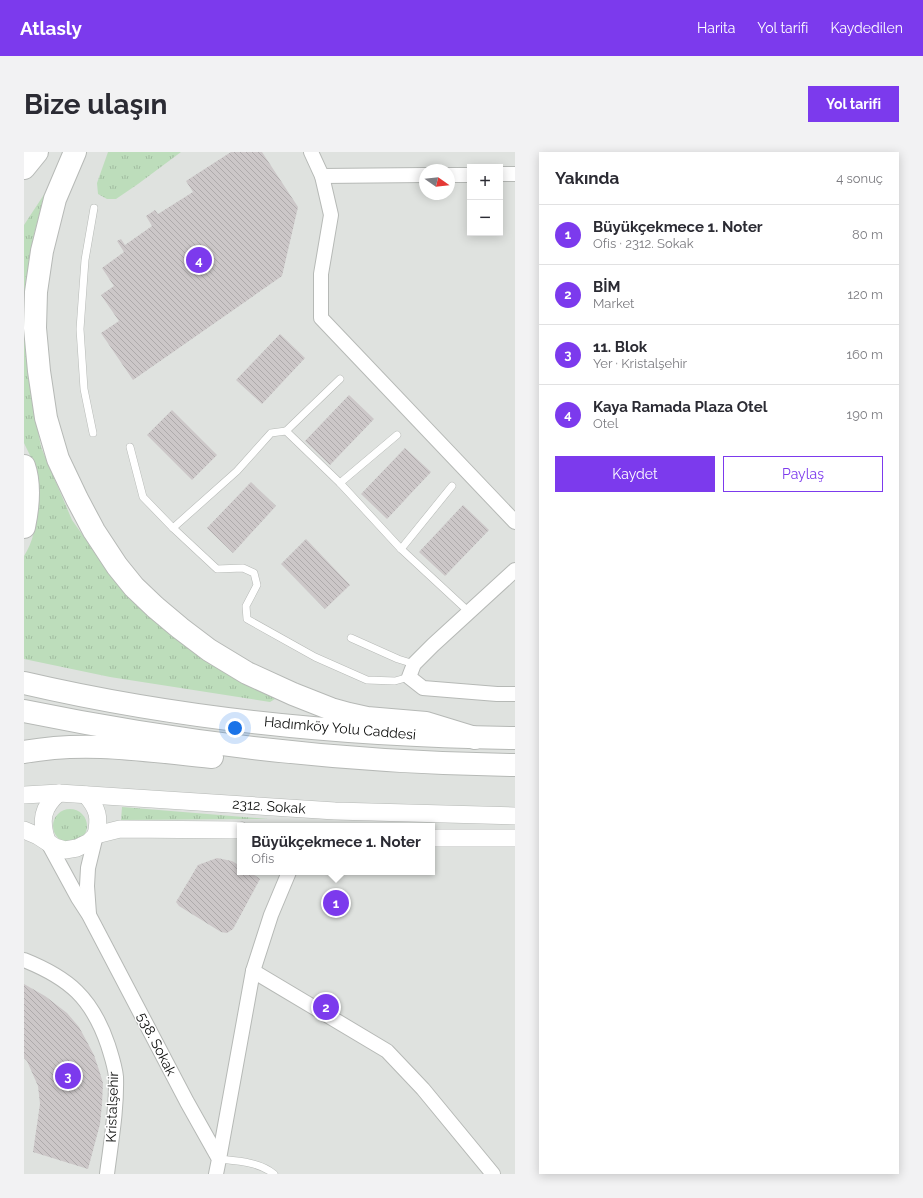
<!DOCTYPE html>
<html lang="tr">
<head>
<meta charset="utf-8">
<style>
	body { margin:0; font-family:Raleway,sans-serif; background:#f2f2f3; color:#2b2b33 }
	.controls { position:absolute; right:12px; top:12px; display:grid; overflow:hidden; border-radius:0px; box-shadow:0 2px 10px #0003 }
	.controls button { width:36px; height:36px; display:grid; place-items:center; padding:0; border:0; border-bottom:1px solid #e1e1e2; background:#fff; color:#2b2b33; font:20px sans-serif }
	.compass { position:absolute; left:395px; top:12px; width:36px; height:36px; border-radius:50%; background:#fff; box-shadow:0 2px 10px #0003; rotate:104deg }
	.you { position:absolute; left:211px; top:576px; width:14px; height:14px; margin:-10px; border:3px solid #fff; border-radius:50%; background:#1a73e8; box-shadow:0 0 0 6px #1a73e833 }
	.badge { display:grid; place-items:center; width:26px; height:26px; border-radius:50%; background:#7c3aed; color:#fff; font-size:13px; font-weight:700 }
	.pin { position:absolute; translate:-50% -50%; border:2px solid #fff; box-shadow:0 1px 4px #0006 }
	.popup { position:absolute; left:213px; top:671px; width:198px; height:52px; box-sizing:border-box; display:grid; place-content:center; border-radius:0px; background:#fff; filter:drop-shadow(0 1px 3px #0005); font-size:13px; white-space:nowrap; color:#7c7c81 }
	.popup b { font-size:15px; color:#2b2b33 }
	.popup::after { content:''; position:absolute; left:50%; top:100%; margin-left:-8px; border:8px solid transparent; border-top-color:#fff }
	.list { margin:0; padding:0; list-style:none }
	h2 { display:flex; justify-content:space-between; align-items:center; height:52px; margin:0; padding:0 16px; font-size:17px }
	h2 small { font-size:13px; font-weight:400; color:#7c7c81 }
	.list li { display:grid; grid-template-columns:26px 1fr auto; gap:12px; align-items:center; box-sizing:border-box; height:60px; padding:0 16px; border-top:1px solid #e1e1e2 }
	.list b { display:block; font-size:15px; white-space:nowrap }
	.list p { margin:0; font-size:13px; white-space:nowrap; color:#7c7c81 }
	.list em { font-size:13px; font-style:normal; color:#7c7c81 }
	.actions { display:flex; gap:8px; padding:12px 16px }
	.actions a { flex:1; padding:9px 0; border:1px solid #7c3aed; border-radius:0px; text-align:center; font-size:14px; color:#7c3aed }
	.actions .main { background:#7c3aed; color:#fff }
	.map { position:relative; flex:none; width:491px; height:1022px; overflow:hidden; border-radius:0px }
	header { display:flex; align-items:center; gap:24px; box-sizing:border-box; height:56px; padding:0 20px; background:#7c3aed; color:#fff }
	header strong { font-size:19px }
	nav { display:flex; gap:22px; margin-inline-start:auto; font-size:14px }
	.intro { display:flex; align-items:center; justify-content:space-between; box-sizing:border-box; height:96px; padding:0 24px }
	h1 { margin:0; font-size:28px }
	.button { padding:10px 18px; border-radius:0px; background:#7c3aed; color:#fff; font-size:14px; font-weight:700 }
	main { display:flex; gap:24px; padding:0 24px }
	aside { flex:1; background:#fff; border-radius:0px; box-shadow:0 2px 10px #0003 }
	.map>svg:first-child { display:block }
</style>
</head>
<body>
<header>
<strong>Atlasly</strong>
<nav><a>Harita</a><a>Yol tarifi</a><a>Kaydedilen</a></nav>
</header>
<div class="intro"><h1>Bize ulaşın</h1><a class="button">Yol tarifi</a></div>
<main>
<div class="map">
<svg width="491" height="1022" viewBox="0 0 491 1022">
	<defs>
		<pattern id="grass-tufts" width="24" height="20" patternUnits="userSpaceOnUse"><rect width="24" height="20" fill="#bdddbb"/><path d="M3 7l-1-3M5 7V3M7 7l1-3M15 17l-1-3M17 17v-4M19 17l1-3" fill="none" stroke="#a1bca0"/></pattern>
		<pattern id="building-back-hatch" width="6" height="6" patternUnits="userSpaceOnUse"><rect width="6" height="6" fill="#ccc7c8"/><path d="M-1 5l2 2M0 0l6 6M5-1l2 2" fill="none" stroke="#aeaaab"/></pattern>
	</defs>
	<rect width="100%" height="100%" fill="#dfe2df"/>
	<g fill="url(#grass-tufts)">
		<polygon points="84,0 157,0 114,32 92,47 83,47 74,42 73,31"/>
		<path d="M21 41 10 82 2 138 0 175 4 223 17 295 48 368 70 399 100 437 215 527 251 547 246 550 86 525 0 507V404C16 380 16 338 9 311 7 304 3 298 0 291V73Z"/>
		<polygon points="98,655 244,667 97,668"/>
		<circle cx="46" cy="674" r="17"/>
	</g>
	<g fill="url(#building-back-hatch)">
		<polygon points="207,0 238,0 274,55 258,124 109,228 77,181 95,169 77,143 90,134 78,116 100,100 93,89 97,87 101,93 128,74 122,64 131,58 134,62 169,40 162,29"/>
		<polygon points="256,182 281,206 238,252 212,228"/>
		<polygon points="325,243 350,267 306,313 281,289"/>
		<polygon points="148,258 193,303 168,328 123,283"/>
		<polygon points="381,296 407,320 363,367 337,342"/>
		<polygon points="227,330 252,354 209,401 183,376"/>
		<polygon points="439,353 465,378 421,424 395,400"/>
		<polygon points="282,387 326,433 301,457 257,412"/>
		<polygon points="193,706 208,709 216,714 216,720 226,720 236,727 209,777 203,781 197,780 155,754 152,750 174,713"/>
		<polygon points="0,832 21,844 43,861 55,875 70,903 75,918 79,931 78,952 76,972 64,1017 9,1000 16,952 14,934 3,909 0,906"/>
	</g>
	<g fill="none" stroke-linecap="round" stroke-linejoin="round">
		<defs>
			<g id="service">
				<polyline points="262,279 316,227"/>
				<polyline points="69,281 60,237 56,177 61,108 70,56"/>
				<polyline points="106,295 119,345 149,376 193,417 219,416 230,421 233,433 222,454 223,467 291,505 343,528 371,529 385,525"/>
				<polyline points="316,331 373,283"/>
				<polyline points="149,376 213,319 247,281 262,279 316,331 377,397 445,460"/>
				<polyline points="377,397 428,334"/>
				<polyline points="327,486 374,507 390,512"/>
				<path d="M195 1007C214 1009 235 1010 250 1022"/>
			</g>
			<g id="minor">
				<polyline points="287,0 298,24 307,63 297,122 297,166 491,370"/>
				<polyline points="476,22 491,22"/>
				<polyline points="425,23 446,23"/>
				<polyline points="298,24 401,23"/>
				<polyline points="491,418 409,493 390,512 385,525 399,536 473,542 491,542"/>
				<polyline points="23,689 54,746 65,763 163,950 195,1007 192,1022"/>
				<polyline points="65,762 63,734 64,716 72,683"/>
				<path d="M0 808C45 826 68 846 84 893 87 903 91 914 92 925 93 957 87 990 83 1022"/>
				<polyline points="229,819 363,899 399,937 469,1022"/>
				<polyline points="195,1007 229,819 247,763 265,720"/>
			</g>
			<g id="tertiary">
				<polyline points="0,643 35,641 311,659 491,664"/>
				<path d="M62 643C74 657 76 665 72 683"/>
				<polyline points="0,678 14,684 31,695 41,698 53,696 65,690 72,683 96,677 216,678"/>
				<polyline points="408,686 491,686"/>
				<path d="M23 689C16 669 18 655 35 641"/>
			</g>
			<g id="primary">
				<path d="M0 314C7 334 4 356 0 375"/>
				<path d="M0 531C159 568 328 584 491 586"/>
				<path d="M0 559C161 592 326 611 491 613"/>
				<path d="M0 600C63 588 125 599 188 605"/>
			</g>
			<g id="trunk">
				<polyline points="51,0 31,47 18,99 12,140 11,176 15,219 22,266 34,307 53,347 70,379 93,414 110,435 131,455 156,476 185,498 223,521 269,542 307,557 325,562 343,566 402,571 451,586"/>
				<polyline points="0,16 13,0"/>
			</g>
		</defs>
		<use href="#service" stroke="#b6b9b6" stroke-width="8"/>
		<use href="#minor" stroke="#b6b9b6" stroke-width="16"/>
		<use href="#tertiary" stroke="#b6b9b6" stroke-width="18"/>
		<use href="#primary" stroke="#b6b9b6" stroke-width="24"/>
		<use href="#trunk" stroke="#b6b9b6" stroke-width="24"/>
		<use href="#service" stroke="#fff" stroke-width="7"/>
		<use href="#minor" stroke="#fff" stroke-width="14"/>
		<use href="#tertiary" stroke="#fff" stroke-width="17"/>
		<use href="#primary" stroke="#fff" stroke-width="22"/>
		<use href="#trunk" stroke="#fff" stroke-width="22"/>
	</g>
	<g text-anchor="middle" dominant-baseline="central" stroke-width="3" stroke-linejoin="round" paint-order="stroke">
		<g font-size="14" fill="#0c0d0c" stroke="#fff">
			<text transform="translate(316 576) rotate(5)">Hadımköy Yolu Caddesi</text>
			<text transform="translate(245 654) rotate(4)">2312. Sokak</text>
			<text transform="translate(133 892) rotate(63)">538. Sokak</text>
			<text transform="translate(88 955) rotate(-88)">Kristalşehir</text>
		</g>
	</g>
</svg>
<div class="controls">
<button>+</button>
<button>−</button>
</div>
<svg class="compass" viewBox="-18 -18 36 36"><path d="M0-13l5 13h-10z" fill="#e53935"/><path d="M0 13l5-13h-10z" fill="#7c7c81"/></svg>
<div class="you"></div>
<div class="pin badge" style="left:312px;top:751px">1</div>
<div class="popup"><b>Büyükçekmece 1. Noter</b>Ofis</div>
<div class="pin badge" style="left:302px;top:855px">2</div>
<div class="pin badge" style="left:44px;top:924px">3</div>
<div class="pin badge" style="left:175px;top:108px">4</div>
</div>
<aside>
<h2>Yakında<small>4 sonuç</small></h2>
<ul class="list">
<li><span class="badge">1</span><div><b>Büyükçekmece 1. Noter</b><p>Ofis · 2312. Sokak</p></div><em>80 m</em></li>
<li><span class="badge">2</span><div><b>BİM</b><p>Market</p></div><em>120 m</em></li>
<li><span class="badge">3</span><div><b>11. Blok</b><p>Yer · Kristalşehir</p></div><em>160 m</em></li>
<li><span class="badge">4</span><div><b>Kaya Ramada Plaza Otel</b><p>Otel</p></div><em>190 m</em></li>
</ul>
<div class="actions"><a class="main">Kaydet</a><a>Paylaş</a></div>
</aside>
</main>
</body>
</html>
